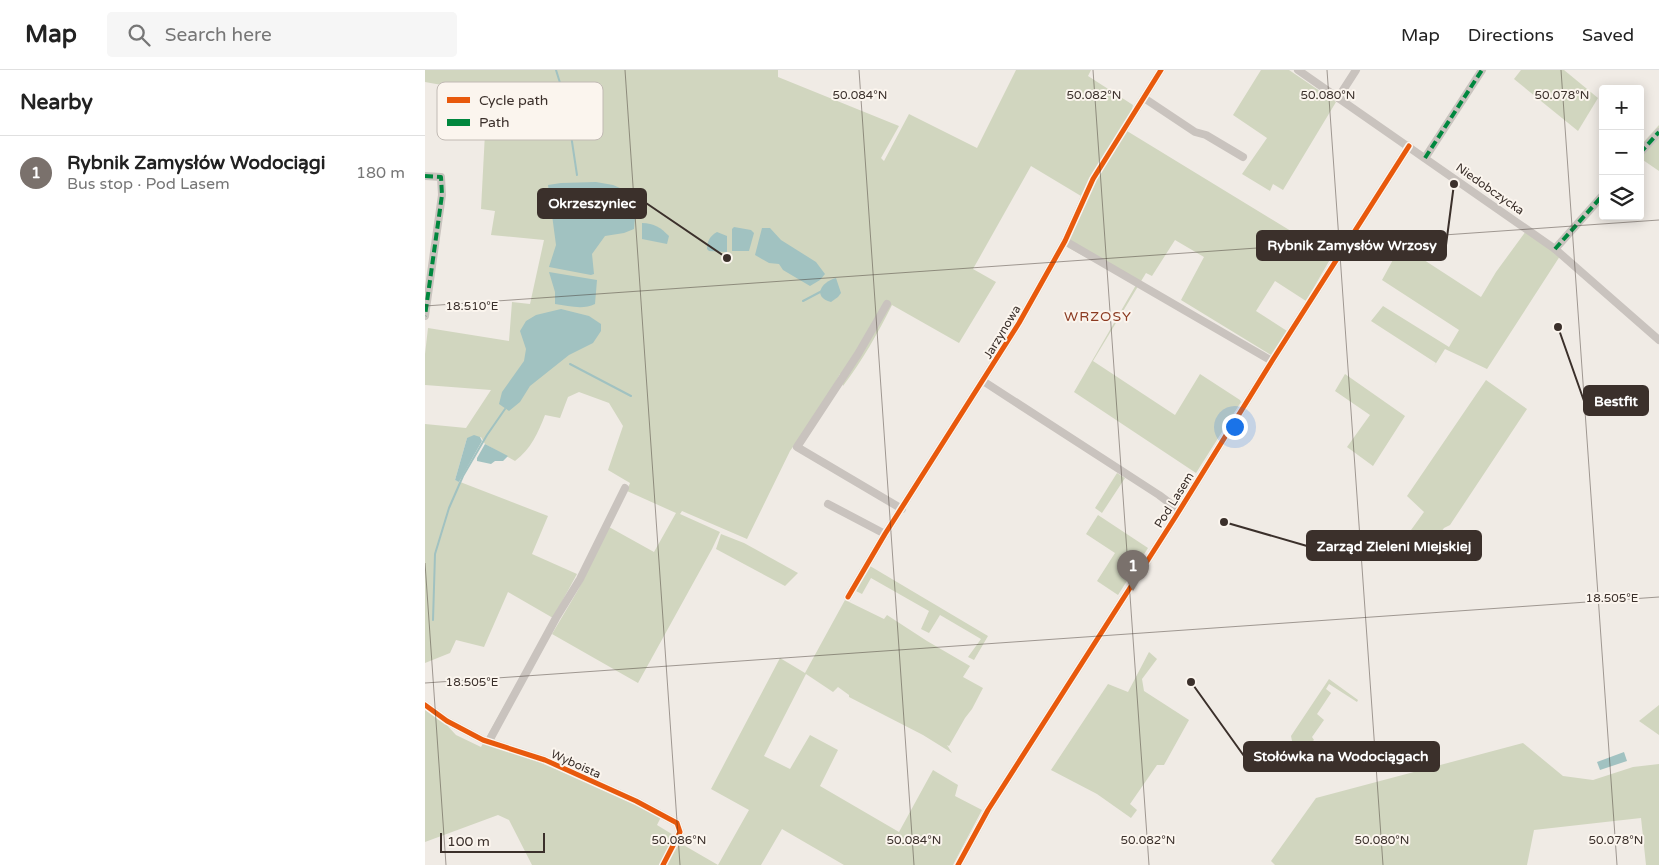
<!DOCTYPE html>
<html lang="en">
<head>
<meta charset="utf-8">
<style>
	body { margin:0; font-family:"Varela Round",sans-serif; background:#f6f6f6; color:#222 }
	.controls { position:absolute; right:15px; top:15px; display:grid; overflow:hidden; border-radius:5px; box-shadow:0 2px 12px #0003 }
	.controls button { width:45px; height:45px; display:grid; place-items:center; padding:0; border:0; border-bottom:1px solid #e0e0e0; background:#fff; color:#222; font:25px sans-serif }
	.scale { position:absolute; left:15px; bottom:12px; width:105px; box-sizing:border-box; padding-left:5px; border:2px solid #3b302b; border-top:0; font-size:14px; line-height:18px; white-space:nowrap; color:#3b302b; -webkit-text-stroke:4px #fbf5ee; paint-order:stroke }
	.you { position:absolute; left:809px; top:356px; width:18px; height:18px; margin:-12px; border:4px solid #fff; border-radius:50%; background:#1a73e8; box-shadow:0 0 0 8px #1a73e833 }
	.badge { display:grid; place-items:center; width:32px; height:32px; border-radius:50%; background:#7a716c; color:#fff; font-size:16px; font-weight:700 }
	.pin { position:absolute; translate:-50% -41px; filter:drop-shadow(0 1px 2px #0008) }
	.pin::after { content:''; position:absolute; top:26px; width:18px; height:15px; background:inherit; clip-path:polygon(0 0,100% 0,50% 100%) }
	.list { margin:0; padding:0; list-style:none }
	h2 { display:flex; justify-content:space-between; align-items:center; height:65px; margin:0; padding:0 20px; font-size:21px }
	h2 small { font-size:16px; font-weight:400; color:#767676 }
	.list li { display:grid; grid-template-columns:32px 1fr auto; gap:15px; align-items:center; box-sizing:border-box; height:75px; padding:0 20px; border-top:1px solid #e0e0e0 }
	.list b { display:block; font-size:19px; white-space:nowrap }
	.list p { margin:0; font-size:16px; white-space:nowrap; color:#767676 }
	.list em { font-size:16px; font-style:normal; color:#767676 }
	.icon { flex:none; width:28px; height:28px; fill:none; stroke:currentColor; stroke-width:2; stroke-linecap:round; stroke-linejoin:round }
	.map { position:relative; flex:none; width:1234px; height:795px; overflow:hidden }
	header { display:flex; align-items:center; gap:30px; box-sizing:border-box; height:70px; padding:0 25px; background:#fff; border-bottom:1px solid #e0e0e0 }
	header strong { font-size:24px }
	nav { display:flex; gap:28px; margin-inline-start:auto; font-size:18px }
	.search { width:350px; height:45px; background:#f6f6f6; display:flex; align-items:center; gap:12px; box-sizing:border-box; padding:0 18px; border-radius:5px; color:#767676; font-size:19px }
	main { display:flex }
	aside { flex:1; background:#fff }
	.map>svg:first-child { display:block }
</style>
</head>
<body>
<header>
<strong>Map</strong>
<div class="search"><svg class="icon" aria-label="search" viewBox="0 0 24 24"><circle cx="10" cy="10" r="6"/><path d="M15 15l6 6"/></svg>Search here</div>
<nav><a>Map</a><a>Directions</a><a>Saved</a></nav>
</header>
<main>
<aside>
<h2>Nearby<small></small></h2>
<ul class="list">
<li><span class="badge">1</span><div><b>Rybnik Zamysłów Wodociągi</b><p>Bus stop · Pod Lasem</p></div><em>180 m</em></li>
</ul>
</aside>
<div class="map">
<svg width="1234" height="795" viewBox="0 0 1234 795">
	<rect width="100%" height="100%" fill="#f0ebe5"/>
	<g fill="#d1d6bf">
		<path d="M0 0H353V7L474 56 456 88 459 91 484 44 552 78 591 0H666L663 6 708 35 702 61 907 186 881 231 850 211 831 241 862 261 846 285 756 230 779 187 750 170 727 206 721 203 668 291 750 345 775 304 815 330 816 332 771 403 649 322 711 215 635 173 656 126 606 96 548 199 571 212 534 273 467 235C453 263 437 291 418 316L415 304 397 336 365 381 322 469 257 441 255 444 295 462 287 479 213 613 127 564 153 520 184 457 229 482 251 443 202 421 205 413 183 400 198 356 184 333 154 322 143 327 135 348 120 345C113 363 106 379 90 391L60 374 56 367 42 368 30 410 123 446 107 484 152 504 128 548 83 522 59 577 31 570 25 583 0 593V354L41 358 66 320 0 315V284L3 258 84 271 87 232 105 234 119 170 66 165 70 141 56 139 62 25 39 19 0 12Z"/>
		<polygon points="836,0 864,0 911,32 858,120 848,114 845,121 817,104 842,68 808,45"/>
		<polygon points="1096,0 1139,0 1173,28 1153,61 1089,9"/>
		<polygon points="1234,55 1234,101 1215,88 1215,76"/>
		<polygon points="1101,161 1135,186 1062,299 1020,279 1008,298 1011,293 946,251 958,236 1024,277 1034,260 957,210 976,175 1056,227 1071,202"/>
		<polygon points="920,304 980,346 948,396 922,377 945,345 910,321"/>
		<polygon points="1061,310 1102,339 1025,455 1019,458 1001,483 981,467 999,442 982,426"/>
		<polygon points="692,403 700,408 677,443 670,438"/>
		<polygon points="673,445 723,478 693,525 672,511 690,483 661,464"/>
		<polygon points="296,464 319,473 373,503 360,516 291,479"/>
		<polygon points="445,496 563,566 549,590 543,587 556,569 515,545 504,563 496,559 504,541 446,508 437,524 431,521"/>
		<polygon points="420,530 459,549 462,545 502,571 545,596 538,607 558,618 547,639 540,648 524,676 522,675 527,683 498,665 424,627 424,625 413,617 408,622 381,604 339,686 365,699 385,665 413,680 395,716 474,762 508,700 533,715 530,726 557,740 528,795 419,795 357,759 336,795 241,795 255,773 293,795 324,740 286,719 355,588 380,603"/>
		<polygon points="724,582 732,589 717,609 719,621 764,650 739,695 732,695 705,734 712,740 706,748 672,724 626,700 683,614 703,622"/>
		<path d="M904 609 933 630 932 632 904 614 901 619 906 623 892 644 899 650 887 667 889 670C882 677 877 681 868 676L866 666Z"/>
		<polygon points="83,629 67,676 116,693 160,711 236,747 232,755 250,766 235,795 107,795 84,750 73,745 0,772 0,638 18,651 31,665 56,677"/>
		<polygon points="1234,635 1234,665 1214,651"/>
		<polygon points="1098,673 1138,706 1168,710 1208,697 1234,694 1234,795 1221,795 1216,748 1109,760 1102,795 850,795 846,791 891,728"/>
	</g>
	<g fill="#a1c2c1">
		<polygon points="171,112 188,115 195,118 200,134 210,148 209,159 199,163 180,166 167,184 169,204 166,205 124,197 131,175 123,115 136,113"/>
		<path d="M217 153C229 153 236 158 244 166L242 174 217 169Z"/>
		<polygon points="309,157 326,160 329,163 324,181 307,181 307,159"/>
		<polygon points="337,158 345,158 356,170 391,192 400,204 395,210 385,216 358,200 354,194 344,193 330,185"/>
		<path d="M292 162 302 166V182L284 181 282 179C282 171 285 166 292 162Z"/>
		<path d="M124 202 172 210 170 234C158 240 144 236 130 234V222Z"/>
		<path d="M411 208 416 223 413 227 406 232C387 227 396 212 411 208Z"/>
		<polygon points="136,239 164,246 176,254 176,261 168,273 144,285 105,316 95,332 84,341 74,334 77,322 99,291 101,279 95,261 101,251 111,245"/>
		<polygon points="49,365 55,367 57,371 34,412 30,410 42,368"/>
		<polygon points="60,374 83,386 78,391 70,391 66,394 52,391 52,388"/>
		<polygon points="1199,682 1202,691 1175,700 1172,692"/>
	</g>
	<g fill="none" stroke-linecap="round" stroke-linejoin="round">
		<g stroke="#a1c2c1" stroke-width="2">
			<polyline points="131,0 136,16 133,25 143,45 152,105"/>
			<polyline points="378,231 397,221"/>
			<polyline points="145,294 206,326"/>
			<polyline points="8,550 10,484 24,438 38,406 62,365 80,339"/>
		</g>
		<g stroke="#c9c3be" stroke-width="8">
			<polyline points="873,0 1130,179 1234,270"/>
			<polyline points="719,28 770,62 781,65 818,87"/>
			<polyline points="913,28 931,0"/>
			<polyline points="1215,83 1234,62"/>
			<polyline points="1000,88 1057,0"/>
			<polyline points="0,106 16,107 17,125 0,246"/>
			<polyline points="640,171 847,291"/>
			<polyline points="1130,179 1178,125"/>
			<polyline points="462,234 433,284 372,377 477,439"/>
			<polyline points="558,311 734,425 754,440"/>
			<polyline points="403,434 460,464"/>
			<polyline points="423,527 460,464 594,253 640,171 668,109 736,0"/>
			<polyline points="0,635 22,651 58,670 120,690 211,731 252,753 255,762 238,795"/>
			<polyline points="64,671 131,548 155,509 200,418"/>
			<polyline points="533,795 563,740 751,446 847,291 984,76"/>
		</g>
		<g stroke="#00873e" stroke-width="4" stroke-dasharray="8 4" stroke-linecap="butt">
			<polyline points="1215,83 1234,62"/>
			<polyline points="1000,88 1057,0"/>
			<polyline points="0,106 16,107 17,125 0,246"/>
			<polyline points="1130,179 1178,125"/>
		</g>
		<defs>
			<g id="cycleway">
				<polyline points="423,527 460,464 594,253 640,171 668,109 736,0"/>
				<polyline points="0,635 22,651 58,670 120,690 211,731 252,753 255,762 238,795"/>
				<polyline points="533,795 563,740 751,446 847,291 984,76"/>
			</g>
		</defs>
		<use href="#cycleway" stroke="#fbf5ee" stroke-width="8"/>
		<use href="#cycleway" stroke="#e8590c" stroke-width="5"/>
	</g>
	<path fill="none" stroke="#3b302b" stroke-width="1" stroke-opacity="0.45" d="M200 0 255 795M434 0 489 795M668 0 724 795M902 0 958 795M1136 0 1192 795M0 236 1234 150M0 493 21 795M0 613 1234 527"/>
	<g text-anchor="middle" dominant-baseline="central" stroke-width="4" stroke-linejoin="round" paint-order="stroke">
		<g font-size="12" fill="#3b302b" stroke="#fbf5ee">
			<text transform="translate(1065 119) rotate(35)">Niedobczycka</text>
			<text transform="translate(577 262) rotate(-59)">Jarzynowa</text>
			<text transform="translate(749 430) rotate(-58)">Pod Lasem</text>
			<text transform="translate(151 694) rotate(24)">Wyboista</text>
		</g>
		<g font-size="14" letter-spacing="1" fill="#8c3b22" stroke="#fbf5ee">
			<text x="673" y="246">WRZOSY</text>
		</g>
	</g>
	<rect x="12" y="12" width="166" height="58" rx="8" fill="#fbf5ee" stroke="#c1bab4" stroke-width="1"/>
	<rect x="22" y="27" width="23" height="6" fill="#e8590c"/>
	<rect x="22" y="49" width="23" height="7" fill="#00873e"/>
	<g font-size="14" fill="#3b302b">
		<text x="54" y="35">Cycle path</text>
		<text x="54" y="57">Path</text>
	</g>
	<g font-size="12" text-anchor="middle" fill="#3b302b" stroke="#fbf5ee" stroke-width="4" stroke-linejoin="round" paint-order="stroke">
		<text x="435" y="29">50.084°N</text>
		<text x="669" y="29">50.082°N</text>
		<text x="903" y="29">50.080°N</text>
		<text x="1137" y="29">50.078°N</text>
		<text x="47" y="240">18.510°E</text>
		<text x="1187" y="532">18.505°E</text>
		<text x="47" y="616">18.505°E</text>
		<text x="254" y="774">50.086°N</text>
		<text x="489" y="774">50.084°N</text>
		<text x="723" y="774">50.082°N</text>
		<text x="957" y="774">50.080°N</text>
		<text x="1191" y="774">50.078°N</text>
	</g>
	<path fill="none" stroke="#3b302b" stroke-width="2" d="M302 188L221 133M1029 114L1021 175M1133 257L1159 331M799 452L882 476M766 612L819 686"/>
	<g fill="#3b302b" stroke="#fbf5ee" stroke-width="2">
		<circle cx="302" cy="188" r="5"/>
		<circle cx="1029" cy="114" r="5"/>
		<circle cx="1133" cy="257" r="5"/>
		<circle cx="799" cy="452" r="5"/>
		<circle cx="766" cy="612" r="5"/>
	</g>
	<g fill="#3b302b" stroke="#3b302b" stroke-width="2">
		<rect x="113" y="119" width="108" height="29" rx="5"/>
		<rect x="832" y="161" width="189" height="29" rx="5"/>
		<rect x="1159" y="316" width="64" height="29" rx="5"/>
		<rect x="882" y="461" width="174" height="29" rx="5"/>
		<rect x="819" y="672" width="195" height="29" rx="5"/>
	</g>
	<g font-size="14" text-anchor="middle" font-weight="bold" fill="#fff">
		<text x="167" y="138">Okrzeszyniec</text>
		<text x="927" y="180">Rybnik Zamysłów Wrzosy</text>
		<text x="1191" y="336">Bestfit</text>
		<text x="969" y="481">Zarząd Zieleni Miejskiej</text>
		<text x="916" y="691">Stołówka na Wodociągach</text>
	</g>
</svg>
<div class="controls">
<button>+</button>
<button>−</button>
<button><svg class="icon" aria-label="layers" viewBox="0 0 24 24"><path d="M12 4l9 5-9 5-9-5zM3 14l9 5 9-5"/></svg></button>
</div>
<div class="scale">100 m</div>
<div class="you"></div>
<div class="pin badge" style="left:708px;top:521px">1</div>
</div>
</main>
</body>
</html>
